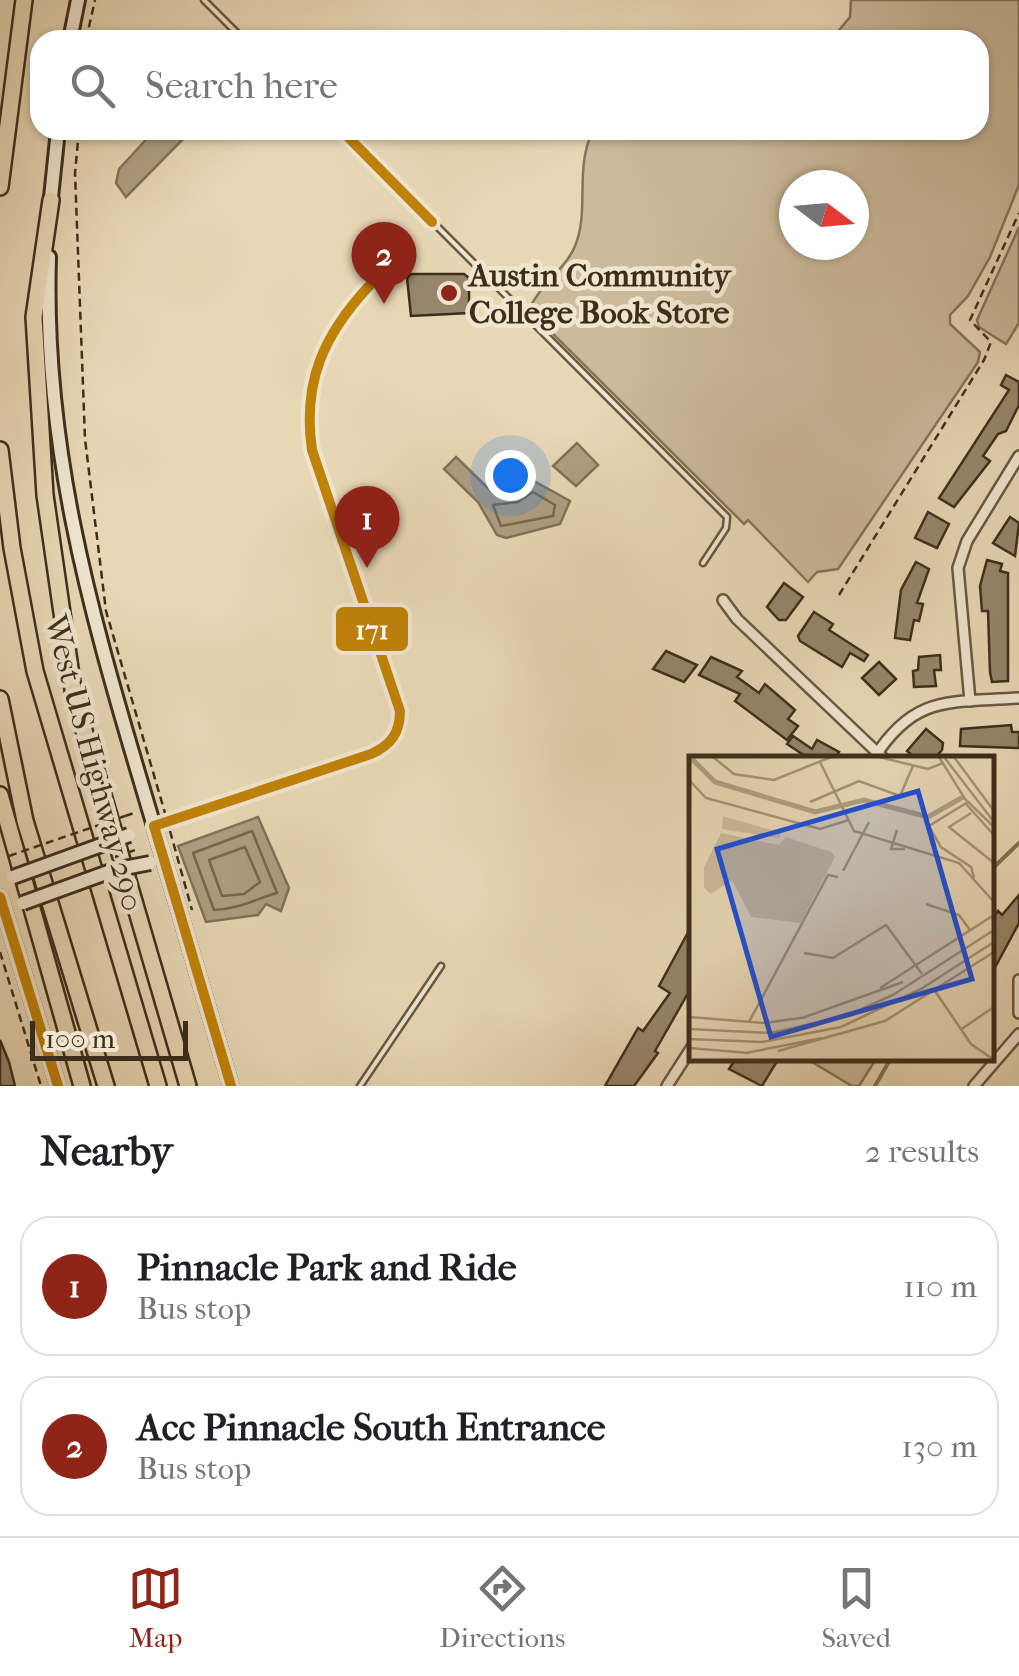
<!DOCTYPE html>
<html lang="en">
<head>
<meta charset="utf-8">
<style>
	body { margin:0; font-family:"IM FELL French Canon",serif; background:#f6f6f6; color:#202124 }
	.compass { position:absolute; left:779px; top:170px; width:90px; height:90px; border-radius:50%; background:#fff; box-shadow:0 2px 8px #0004; rotate:106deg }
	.scale { position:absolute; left:30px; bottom:25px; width:158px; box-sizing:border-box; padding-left:10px; border:5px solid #3d2e1b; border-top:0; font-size:28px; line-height:35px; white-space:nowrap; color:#3d2e1b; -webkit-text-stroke:8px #f0e5cf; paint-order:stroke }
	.you { position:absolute; left:510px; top:475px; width:35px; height:35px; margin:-25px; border:8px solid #fff; border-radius:50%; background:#1a73e8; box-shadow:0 0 0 15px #1a73e833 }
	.badge { display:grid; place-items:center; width:65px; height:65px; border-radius:50%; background:#8f2418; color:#fff; font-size:32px; font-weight:700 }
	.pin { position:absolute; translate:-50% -82px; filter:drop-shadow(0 2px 5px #0008) }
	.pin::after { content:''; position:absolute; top:52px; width:35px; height:30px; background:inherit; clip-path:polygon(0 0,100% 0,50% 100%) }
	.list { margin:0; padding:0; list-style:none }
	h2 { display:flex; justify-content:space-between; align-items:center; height:130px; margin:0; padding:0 40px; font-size:42px }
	h2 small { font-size:32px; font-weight:400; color:#757577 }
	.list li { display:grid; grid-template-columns:65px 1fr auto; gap:30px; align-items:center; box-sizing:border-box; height:140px; margin:0 20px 20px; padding:0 20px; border:2px solid #e0e0e0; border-radius:30px }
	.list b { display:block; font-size:38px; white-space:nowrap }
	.list p { margin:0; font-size:32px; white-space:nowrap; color:#757577 }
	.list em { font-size:32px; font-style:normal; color:#757577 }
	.icon { flex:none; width:55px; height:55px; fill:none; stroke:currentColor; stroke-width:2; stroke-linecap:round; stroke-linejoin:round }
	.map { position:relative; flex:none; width:1019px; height:1086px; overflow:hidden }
	.search { position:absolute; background:#fff; box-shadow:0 2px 8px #0004; left:30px; right:30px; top:30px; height:110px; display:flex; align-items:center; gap:25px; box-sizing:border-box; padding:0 35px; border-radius:30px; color:#757577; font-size:38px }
	.sheet { height:450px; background:#fff }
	nav { display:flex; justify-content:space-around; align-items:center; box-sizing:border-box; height:140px; border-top:2px solid #e0e0e0; background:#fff; font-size:28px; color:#757577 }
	nav a { display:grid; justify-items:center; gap:5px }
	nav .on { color:#8f2418 }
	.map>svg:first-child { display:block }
</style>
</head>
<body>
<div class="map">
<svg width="1019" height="1086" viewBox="0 0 1019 1086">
	<rect width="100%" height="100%" fill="#e8d7b5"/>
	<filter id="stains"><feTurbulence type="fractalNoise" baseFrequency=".002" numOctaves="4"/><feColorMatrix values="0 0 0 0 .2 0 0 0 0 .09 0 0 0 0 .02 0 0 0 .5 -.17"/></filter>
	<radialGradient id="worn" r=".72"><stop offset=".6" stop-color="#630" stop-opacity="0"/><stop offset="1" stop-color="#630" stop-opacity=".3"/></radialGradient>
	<g fill="#cbba9b" stroke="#84745b" stroke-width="2.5" fill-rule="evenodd">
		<path d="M851 0H1019V185L990 257 968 296 950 315V324L980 352 978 362 838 569 817 572 808 582 748 520 744 524 529 310C539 285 565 270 575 246 590 210 574 169 593 130H979V40H831L850 17ZM854 185V245H794V185Z"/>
		<polygon points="1019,227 1019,323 1006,344 979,327 977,320"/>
		<polygon points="807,1059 876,1059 859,1086 852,1086"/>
	</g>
	<g fill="#ae9e81" stroke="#817158" stroke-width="2.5">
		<polygon points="155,130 192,130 126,197 116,183 119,169"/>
		<polygon points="577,443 598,465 576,486 553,466"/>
		<polygon points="456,457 493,493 515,492 532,480 570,501 560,524 506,538 497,535 478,502 444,469"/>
		<polygon points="258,817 289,888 281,911 266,904 258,915 206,922 178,846"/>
	</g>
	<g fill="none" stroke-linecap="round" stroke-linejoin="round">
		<g stroke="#76664e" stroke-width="2.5">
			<polygon points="533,492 555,505 553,516 501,526 493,505 518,502"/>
			<path d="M252 831 277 893C256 899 239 909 214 910L193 853Z"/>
			<polygon points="245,847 260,882 244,894 222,896 209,860"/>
		</g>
		<g stroke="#817158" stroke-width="4">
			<polyline points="992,869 1019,843"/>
			<polyline points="875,1086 891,1058"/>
		</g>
	</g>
	<g fill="#96866b" stroke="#3d2e1b" stroke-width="2.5">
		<polygon points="411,274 464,274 469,278 469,313 411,316 407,278"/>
		<polygon points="1006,375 1019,382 1019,405 1006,431 998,434 983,456 990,461 954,507 939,498 1009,390 1001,385"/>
		<polygon points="928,512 949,524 937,548 915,538"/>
		<polygon points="1010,517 1019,523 1015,556 993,543"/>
		<polygon points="987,560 1002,564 1000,571 1008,573 1008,681 992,682 990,672 988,611 982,611 980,586"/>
		<polygon points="916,562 929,569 917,603 923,604 919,621 914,620 910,640 895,638 901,590"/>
		<polygon points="784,583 803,597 786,620 779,620 767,607"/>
		<polygon points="814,612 833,624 829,630 868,655 864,661 850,653 842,667 800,641 798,636"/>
		<polygon points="666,651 697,665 684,682 653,669"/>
		<polygon points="940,655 941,670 934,670 936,686 914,687 913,671 918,670 919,657"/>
		<polygon points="711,657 742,671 737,677 759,693 765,684 795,710 788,719 798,726 787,740 735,701 740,694 699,675"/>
		<polygon points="879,662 896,679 879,695 862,678"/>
		<polygon points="1011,725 1012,732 1019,732 1019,748 960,746 961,729"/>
		<polygon points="926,729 943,743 942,750 935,758 916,758 907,751"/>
		<polygon points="793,736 812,749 817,740 839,752 835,758 808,758 787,744"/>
		<polygon points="1019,895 1019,923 992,973 992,919 998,911 1002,915"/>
		<polygon points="692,925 692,997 687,995 655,1051 658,1053 634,1086 605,1086 638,1028 643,1031 670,993 659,986"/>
		<polygon points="0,1040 9,1062 15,1086 0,1086"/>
		<polygon points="736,1058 779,1058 762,1086 729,1069"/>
	</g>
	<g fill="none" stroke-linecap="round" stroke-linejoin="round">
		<defs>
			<g id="lane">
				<polyline points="204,0 244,40"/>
				<polyline points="341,130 727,517 726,528 703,563"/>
				<path d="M158 825 371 754C393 746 401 734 400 711L312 450C297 382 323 332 370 285"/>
				<polyline points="360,1086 441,966"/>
			</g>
			<g id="street">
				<polyline points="723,600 737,619 883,758"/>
				<polyline points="970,701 958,568 967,541 1019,456"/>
				<path d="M874 758C915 694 949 703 1019 698"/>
				<polyline points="1019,980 1019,1013"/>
				<polyline points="667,1086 692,1047"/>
				<polyline points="974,1086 1019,1034"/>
			</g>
			<g id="secondary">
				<polyline points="70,40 78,0"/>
				<polyline points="50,207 58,130"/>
				<path d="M49 257C43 442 88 604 140 779 170 882 201 984 231 1086"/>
				<polyline points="0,897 58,1086"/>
			</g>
			<g id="highway">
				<polyline points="0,187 24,0"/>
				<polyline points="51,200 34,317 45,495 74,696 188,1086"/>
				<polyline points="0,450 12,548 35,671 158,1086"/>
				<polyline points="0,699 25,821 106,1086"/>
				<polyline points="0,795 82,1086"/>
			</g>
		</defs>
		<use href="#lane" stroke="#685842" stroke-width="9"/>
		<use href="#street" stroke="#685842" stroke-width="14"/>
		<use href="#secondary" stroke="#3d2e1b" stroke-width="18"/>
		<use href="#highway" stroke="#3d2e1b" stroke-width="20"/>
		<g stroke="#3d2e1b" stroke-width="2.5" stroke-dasharray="8 5" stroke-linecap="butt">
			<polyline points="86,40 95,0"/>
			<polyline points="79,130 75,173 85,439 106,611 165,813"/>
			<polyline points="839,595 984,360 991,342 970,320 1019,213"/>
			<polyline points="125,816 137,812"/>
			<polyline points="170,831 192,910"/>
			<polyline points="0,952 41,1086"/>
		</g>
		<use href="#lane" stroke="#f0e5cf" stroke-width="4"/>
		<use href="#street" stroke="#f0e5cf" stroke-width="9"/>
		<use href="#secondary" stroke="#f0e5cf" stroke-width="12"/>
		<use href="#highway" stroke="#e8d7b5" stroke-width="15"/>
		<defs>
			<g id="secondary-bridge">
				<polyline points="13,877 129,835"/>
				<polyline points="23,903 114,870 150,863"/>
			</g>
		</defs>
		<use href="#secondary-bridge" stroke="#3d2e1b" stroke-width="18" stroke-linecap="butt"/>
		<g stroke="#3d2e1b" stroke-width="2.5" stroke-dasharray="8 5" stroke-linecap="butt">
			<polyline points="9,856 125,816"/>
			<polyline points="115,857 138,849"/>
		</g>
		<use href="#secondary-bridge" stroke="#f0e5cf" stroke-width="12"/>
		<defs>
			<g id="bus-1">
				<polyline points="341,130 432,222"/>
				<path d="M154 826 371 754C391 745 400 733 400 711L312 450C302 382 324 334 370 285"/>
				<polyline points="154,826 231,1086"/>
				<polyline points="0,897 58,1086"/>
			</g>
		</defs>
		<use href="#bus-1" stroke="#f0e5cf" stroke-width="18"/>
		<use href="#bus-1" stroke="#bf8208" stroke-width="10"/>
	</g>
	<circle fill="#8f2418" stroke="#f0e5cf" stroke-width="4" cx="449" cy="293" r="10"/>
	<g text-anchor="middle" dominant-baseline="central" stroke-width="9" stroke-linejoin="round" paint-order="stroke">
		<g font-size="32" font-weight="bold" fill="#3d2e1b" stroke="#f0e5cf" text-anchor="start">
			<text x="469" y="275">Austin Community<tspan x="469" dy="37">College Book Store</tspan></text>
		</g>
		<g font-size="32" fill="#3d2e1b" stroke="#f0e5cf">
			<text transform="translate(94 763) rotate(75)">West US Highway 290</text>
		</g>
	</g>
	<g transform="translate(689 756)">
		<rect width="305" height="305" fill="#e8d7b5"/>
		<path d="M34 60 92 77 90 82 33 73ZM32 77 90 89 97 81 142 96 146 101 111 167 62 161 43 124 22 138 15 132V111Z" fill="#cbba9b"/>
		<path fill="none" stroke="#ae9e81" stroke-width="5" d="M1 1 26 26 126 56 175 44 239 61 274 41"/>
		<path fill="none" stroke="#a49377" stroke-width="2.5" d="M24 1 45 18 85 24 142 1M190 1 239 13 254 7M250 1 276 43 305 71M255 1 305 66M265 1 305 55M131 6 165 75 270 107 305 146M0 24 17 42 131 73 160 64M121 46 170 25 211 40 224 10M279 46 240 70 252 91 282 111 285 122M276 47 305 79M282 57 260 71 305 107M208 74 202 93H216M154 115 180 66M237 148 270 159 281 174M115 197 144 202 197 169 233 218M191 232 305 159M246 235 282 288 305 304M0 261 76 267 118 261M116 261 214 226M60 266 139 119 149 121M0 273 82 277 157 260 204 239 305 174M271 274 305 251M0 283 73 286 152 271 232 233 305 186M0 292 60 297M89 295 196 265 305 196M57 297 133 282"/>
		<path fill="#1d4ed8" fill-opacity="0.15" stroke="#1d4ed8" stroke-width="5" d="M229 35 283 223 82 281 28 93Z"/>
		<rect width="305" height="305" fill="none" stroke="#3d2e1b" stroke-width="5"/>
	</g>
	<rect stroke="#f0e5cf" stroke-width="4" x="334" y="605" width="76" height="48" rx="10" fill="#bf8208"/>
	<g font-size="28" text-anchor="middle" font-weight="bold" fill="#fff">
		<text x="372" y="639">171</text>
	</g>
	<rect width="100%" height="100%" filter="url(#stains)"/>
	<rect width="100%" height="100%" fill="url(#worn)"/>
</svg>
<svg class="compass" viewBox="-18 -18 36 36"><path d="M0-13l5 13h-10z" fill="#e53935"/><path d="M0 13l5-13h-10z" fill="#757577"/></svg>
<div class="scale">100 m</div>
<div class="you"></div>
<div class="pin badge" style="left:367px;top:568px">1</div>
<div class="pin badge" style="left:384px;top:304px">2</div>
<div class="search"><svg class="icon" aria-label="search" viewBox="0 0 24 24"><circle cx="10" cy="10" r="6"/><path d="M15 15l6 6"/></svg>Search here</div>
</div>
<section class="sheet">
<h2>Nearby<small>2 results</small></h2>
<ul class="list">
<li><span class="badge">1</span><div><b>Pinnacle Park and Ride</b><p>Bus stop</p></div><em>110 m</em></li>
<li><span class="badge">2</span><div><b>Acc Pinnacle South Entrance</b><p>Bus stop</p></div><em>130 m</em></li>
</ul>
</section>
<nav>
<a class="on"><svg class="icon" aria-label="map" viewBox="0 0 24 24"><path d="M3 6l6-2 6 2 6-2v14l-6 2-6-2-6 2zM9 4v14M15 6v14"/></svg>Map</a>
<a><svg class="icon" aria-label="directions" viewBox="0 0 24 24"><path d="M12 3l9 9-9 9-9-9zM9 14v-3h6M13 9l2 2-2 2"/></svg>Directions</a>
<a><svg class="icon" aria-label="saved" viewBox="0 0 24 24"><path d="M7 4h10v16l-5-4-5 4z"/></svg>Saved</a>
</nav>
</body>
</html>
